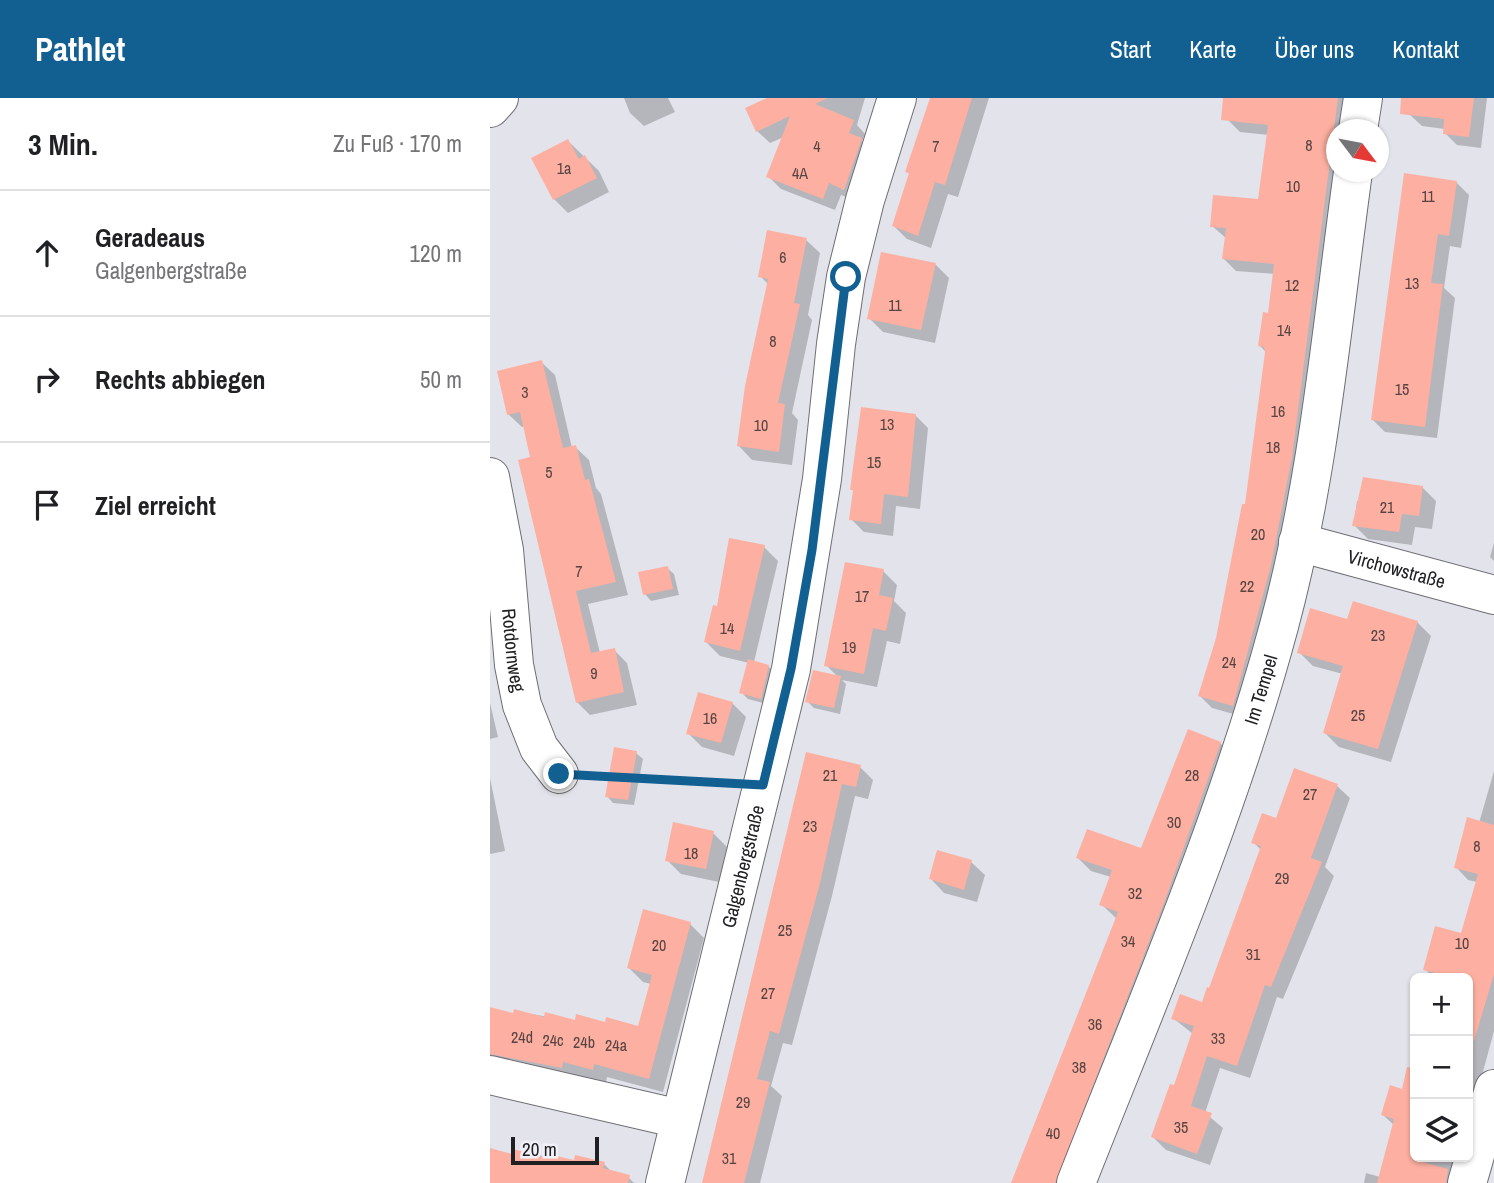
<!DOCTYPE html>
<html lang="de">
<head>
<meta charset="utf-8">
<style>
	body { margin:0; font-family:"Archivo Narrow",sans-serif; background:#f2f2f2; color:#202124 }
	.controls { position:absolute; right:21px; bottom:21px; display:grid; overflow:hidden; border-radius:10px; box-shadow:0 2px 5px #0004 }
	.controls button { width:63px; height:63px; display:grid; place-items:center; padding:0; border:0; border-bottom:2px solid #e0e0e0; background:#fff; color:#202124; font:35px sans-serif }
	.compass { position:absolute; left:836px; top:21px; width:63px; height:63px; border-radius:50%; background:#fff; box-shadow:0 2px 5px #0004; rotate:122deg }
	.scale { position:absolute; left:21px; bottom:18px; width:88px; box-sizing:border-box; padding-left:7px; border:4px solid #202023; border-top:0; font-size:19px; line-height:24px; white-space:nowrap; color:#202023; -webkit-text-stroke:5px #f1f0f8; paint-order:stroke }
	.stop { position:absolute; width:21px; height:21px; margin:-16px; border:5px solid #126092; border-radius:50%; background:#fff }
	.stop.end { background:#126092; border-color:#fff; box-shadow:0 2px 7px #0008 }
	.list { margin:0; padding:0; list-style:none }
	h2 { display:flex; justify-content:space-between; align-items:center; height:91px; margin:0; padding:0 28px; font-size:30px }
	h2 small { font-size:23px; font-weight:400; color:#757577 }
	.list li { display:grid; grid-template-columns:46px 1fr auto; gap:21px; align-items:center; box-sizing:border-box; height:126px; padding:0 28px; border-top:2px solid #e0e0e0 }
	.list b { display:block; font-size:26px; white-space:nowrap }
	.list p { margin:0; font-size:23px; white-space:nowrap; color:#757577 }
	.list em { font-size:23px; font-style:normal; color:#757577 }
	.icon { flex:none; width:38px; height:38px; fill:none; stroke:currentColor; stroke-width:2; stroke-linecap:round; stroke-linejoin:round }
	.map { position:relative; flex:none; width:1004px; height:1085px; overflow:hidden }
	header { display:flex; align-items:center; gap:42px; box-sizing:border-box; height:98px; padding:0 35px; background:#126092; color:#fff }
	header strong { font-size:33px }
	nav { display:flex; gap:38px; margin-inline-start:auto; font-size:24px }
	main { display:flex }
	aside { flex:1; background:#fff }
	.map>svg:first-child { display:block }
</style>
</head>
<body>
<header>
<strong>Pathlet</strong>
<nav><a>Start</a><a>Karte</a><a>Über uns</a><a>Kontakt</a></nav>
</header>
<main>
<aside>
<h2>3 Min.<small>Zu Fuß · 170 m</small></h2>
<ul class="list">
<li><svg class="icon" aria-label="ahead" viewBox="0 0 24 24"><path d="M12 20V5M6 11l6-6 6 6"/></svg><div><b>Geradeaus</b><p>Galgenbergstraße</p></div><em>120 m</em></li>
<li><svg class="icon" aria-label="right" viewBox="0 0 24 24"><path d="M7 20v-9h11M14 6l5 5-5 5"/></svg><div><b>Rechts abbiegen</b></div><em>50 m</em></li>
<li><svg class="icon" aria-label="arrive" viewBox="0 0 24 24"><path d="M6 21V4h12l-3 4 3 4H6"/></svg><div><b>Ziel erreicht</b></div></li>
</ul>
</aside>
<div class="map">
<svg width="1004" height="1085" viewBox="0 0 1004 1085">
	<rect width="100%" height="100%" fill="#e3e3eb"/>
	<g fill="#0003">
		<polygon points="134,0 178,0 185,14 154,28 140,15"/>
		<polygon points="281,0 375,0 367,27 375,36 372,43 383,54 367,103 351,97 345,112 291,91 278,78 294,39 280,45 267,33"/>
		<polygon points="442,0 499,0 468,99 458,96 441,150 417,141 404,128 420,76 417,74"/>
		<polygon points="741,0 861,0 857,32 846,32 846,74 817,346 754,619 722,610 710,598 728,541 756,408 777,255 770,248 780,217 785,176 746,173 734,161 736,140 722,128 770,103 779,37 750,34 738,22"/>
		<polygon points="922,0 997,0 991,50 967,47 955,35 955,31 932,28 919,16"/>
		<polygon points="78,43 109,73 119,94 78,115 64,101"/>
		<polygon points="915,77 966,84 979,97 971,150 960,148 954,190 965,200 947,340 895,334 883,322"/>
		<polygon points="316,142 330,155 318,217 322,222 302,315 308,322 302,367 262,362 249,348 279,187 270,178"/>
		<polygon points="445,166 459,180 445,245 393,234 379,220"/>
		<polygon points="51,264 65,277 82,350 85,349 99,362 106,390 111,396 138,497 98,506 110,555 124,552 137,565 147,607 100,617 87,604 35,328 32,329 18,316"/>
		<polygon points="425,317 438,330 430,411 406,408 403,438 374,434 361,421 365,394 361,391"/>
		<polygon points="932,389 946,403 942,431 925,429 922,447 878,441 864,427 867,403"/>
		<polygon points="1004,445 1004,463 1000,459"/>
		<polygon points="274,449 288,463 264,564 279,569 285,575 277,606 258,601 251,594 259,565 230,558 216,544 228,510"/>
		<polygon points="177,470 184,476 189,497 161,503 155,496"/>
		<polygon points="393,473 407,487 404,503 416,515 410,546 397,543 387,589 352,582 356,586 350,616 324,610 317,603 348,579 336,567"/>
		<polygon points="859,523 927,524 941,538 901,664 849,649 835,635 853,576 823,568 809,554"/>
		<polygon points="0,605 8,639 0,641"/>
		<polygon points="242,605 256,619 244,658 212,649 198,635"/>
		<polygon points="730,645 743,658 580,1085 523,1085 627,821 611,806 621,779 601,773 588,760 652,752"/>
		<polygon points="146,655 153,661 144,707 123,705 117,698"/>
		<polygon points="318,656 370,669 383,682 378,701 365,698 342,798 302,947 293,945 281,988 292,998 270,1085 213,1085"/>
		<polygon points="1004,673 1004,933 978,1029 978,880 944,880 935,871 972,837 987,784 978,782 966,769 989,725"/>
		<polygon points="0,680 15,753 0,756"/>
		<polygon points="847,688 860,700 835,769 844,778 793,901 787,899 760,980 730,970 715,1015 733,1030 720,1067 676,1052 663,1039 685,989 703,936 683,920 713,906 720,892 771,752 763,744 787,723"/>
		<polygon points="223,735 237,749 229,784 191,776 177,762"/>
		<polygon points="481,764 495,777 487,804 454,795 441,781"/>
		<polygon points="200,826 214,840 173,994 117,979 116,985 87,977 85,983 0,971 0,911 24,917 25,913 86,924 149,930 161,886 153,884 139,870"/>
		<polygon points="925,960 925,1059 969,1059 962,1085 874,1085 876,1075 890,1079 904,1027 893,1017 916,994"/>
		<polygon points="0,1052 23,1058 25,1053 85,1064 114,1066 123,1075 138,1079 144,1085 0,1085"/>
	</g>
	<g fill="#fdb0a1">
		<polygon points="277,0 338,0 325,6 364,22 359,35 372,40 354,92 339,85 333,101 276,79 300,18 266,34 255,10"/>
		<polygon points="440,0 482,0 455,87 445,84 428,138 402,128 419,75 415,74"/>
		<polygon points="733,0 848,0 802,359 781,467 743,608 708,598 726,540 752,406 755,406 775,254 774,249 768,248 773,214 778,215 784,166 732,161 736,130 720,129 723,97 768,101 778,27 731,22"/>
		<polygon points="911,0 984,0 979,39 953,36 954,21 910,16"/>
		<polygon points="78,41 89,61 95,57 107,80 63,102 41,60"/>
		<polygon points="914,75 967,83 959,138 948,136 941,185 953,186 935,329 881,322"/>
		<polygon points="277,132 317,140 304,205 310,206 288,305 295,306 289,354 247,348 255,288 278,181 268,179"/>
		<polygon points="391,154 446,165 431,232 377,221"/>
		<polygon points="52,262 73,350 86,347 95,382 99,381 126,484 86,493 101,555 125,550 134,594 86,605 28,362 40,359 30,314 17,317 7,273"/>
		<polygon points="371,309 426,316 418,399 394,396 391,426 359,422 363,392 360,392"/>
		<polygon points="873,379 933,388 929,418 912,416 909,434 862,428"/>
		<polygon points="239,440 275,447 250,553 214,544 223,507 227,508"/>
		<polygon points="355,464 394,471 389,497 403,500 396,533 383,530 374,576 334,568"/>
		<polygon points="178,468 183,491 153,497 148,474"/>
		<polygon points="863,503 928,523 888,651 833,635 853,568 807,555 820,510 857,521"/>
		<polygon points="258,561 279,567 271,601 249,595"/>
		<polygon points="323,572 351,578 344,610 315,604"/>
		<polygon points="208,594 243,604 231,645 196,636"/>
		<polygon points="698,631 731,644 674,805 565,1085 521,1085 628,814 609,807 622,772 586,760 597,731 651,750"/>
		<polygon points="124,649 147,653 138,702 115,699"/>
		<polygon points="316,654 371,667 366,689 352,686 330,785 289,936 280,933 267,981 280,984 254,1085 212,1085"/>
		<polygon points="804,670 848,686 821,760 832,764 781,889 775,887 747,968 717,958 701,1008 722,1015 707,1056 661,1039 680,986 684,987 704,928 681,921 690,896 712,904 717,889 719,890 771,748 761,745 772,715 786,720"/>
		<polygon points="977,719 1004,727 1004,876 984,943 978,943 978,880 965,880 933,872 945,828 971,835 988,776 964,770"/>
		<polygon points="183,724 224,733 216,771 175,763"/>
		<polygon points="447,752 482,762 474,792 439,781"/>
		<polygon points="153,811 201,824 159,981 104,966 103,972 73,964 72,970 0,956 0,909 23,915 24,911 54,919 55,914 85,922 86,916 115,924 116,919 148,928 162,877 137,870"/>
		<polygon points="917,969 925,970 925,1062 958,1071 956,1085 887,1085 904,1021 891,1017 900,987 912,991"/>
		<polygon points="0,1050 22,1056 23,1051 53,1059 54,1055 84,1062 85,1057 115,1064 113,1070 140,1077 138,1085 0,1085"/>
	</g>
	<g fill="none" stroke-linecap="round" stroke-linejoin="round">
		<defs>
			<g id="minor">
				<polyline points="0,10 9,0"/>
				<polyline points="868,32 873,0"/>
				<path id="s1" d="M0 379 14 452 24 567 32 607 49 650 69 676"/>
				<path id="s2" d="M808 444 1004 497"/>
				<polyline points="0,977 190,1021"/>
				<path id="s3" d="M175 1085 301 571 332 381 346 246 356 179 375 102 407 0"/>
				<path id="s4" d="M586 1085C658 902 738 718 789 528 829 380 842 225 863 74"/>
				<polyline points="977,1085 1004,991"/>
			</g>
		</defs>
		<use href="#minor" stroke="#6e6d74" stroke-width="40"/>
		<polyline stroke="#79797e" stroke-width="4.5" stroke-dasharray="7 3.5" stroke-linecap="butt" points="102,678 240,685"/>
		<use href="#minor" stroke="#fff" stroke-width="38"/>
	</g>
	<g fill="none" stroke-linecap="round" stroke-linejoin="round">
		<polyline stroke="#126092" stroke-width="9" points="69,676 273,687 301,571 322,452 356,179"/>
	</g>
	<g text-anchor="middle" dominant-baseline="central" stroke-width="6" stroke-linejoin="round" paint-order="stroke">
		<g font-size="16" fill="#574442">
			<text x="819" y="47">8</text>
			<text x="327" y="48">4</text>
			<text x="446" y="48">7</text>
			<text x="74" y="70">1a</text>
			<text x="310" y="75">4A</text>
			<text x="803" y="88">10</text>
			<text x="938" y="98">11</text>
			<text x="293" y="159">6</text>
			<text x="922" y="185">13</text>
			<text x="802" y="187">12</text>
			<text x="405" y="207">11</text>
			<text x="794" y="232">14</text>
			<text x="283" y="243">8</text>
			<text x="912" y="291">15</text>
			<text x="35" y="294">3</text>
			<text x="788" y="313">16</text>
			<text x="397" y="326">13</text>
			<text x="271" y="327">10</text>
			<text x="783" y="349">18</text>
			<text x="384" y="364">15</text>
			<text x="59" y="374">5</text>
			<text x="897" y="409">21</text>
			<text x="768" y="436">20</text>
			<text x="89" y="473">7</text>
			<text x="757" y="488">22</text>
			<text x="372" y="498">17</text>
			<text x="237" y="530">14</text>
			<text x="888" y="537">23</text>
			<text x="359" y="549">19</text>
			<text x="739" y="564">24</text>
			<text x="104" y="575">9</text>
			<text x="868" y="617">25</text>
			<text x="220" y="620">16</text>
			<text x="340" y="677">21</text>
			<text x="702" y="677">28</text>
			<text x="820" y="696">27</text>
			<text x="684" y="724">30</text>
			<text x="320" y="728">23</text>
			<text x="987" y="748">8</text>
			<text x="201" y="755">18</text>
			<text x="792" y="780">29</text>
			<text x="645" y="795">32</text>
			<text x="295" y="832">25</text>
			<text x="638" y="843">34</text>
			<text x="972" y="845">10</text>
			<text x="169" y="847">20</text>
			<text x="763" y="856">31</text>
			<text x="278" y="895">27</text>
			<text x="605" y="926">36</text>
			<text x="32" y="939">24d</text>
			<text x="728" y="940">33</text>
			<text x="63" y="942">24c</text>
			<text x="94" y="944">24b</text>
			<text x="126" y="947">24a</text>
			<text x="589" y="969">38</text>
			<text x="253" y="1004">29</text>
			<text x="691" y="1029">35</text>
			<text x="563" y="1035">40</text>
			<text x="239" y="1060">31</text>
		</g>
		<g font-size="19" fill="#202023" stroke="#f1f0f8">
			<text stroke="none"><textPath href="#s2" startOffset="102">Virchowstraße</textPath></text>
			<text stroke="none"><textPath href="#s1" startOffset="175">Rotdornweg</textPath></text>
			<text stroke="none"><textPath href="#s4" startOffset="527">Im Tempel</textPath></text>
			<text stroke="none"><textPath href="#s3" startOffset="326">Galgenbergstraße</textPath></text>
		</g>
	</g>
</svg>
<div class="controls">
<button>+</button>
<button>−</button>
<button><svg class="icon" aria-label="layers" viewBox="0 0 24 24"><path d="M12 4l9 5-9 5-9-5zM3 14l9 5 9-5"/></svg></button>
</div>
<svg class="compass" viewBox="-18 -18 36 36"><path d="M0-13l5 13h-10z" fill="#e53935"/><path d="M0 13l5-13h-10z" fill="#757577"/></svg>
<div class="scale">20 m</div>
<div class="stop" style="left:356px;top:179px"></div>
<div class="stop end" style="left:69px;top:676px"></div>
</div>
</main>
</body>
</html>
